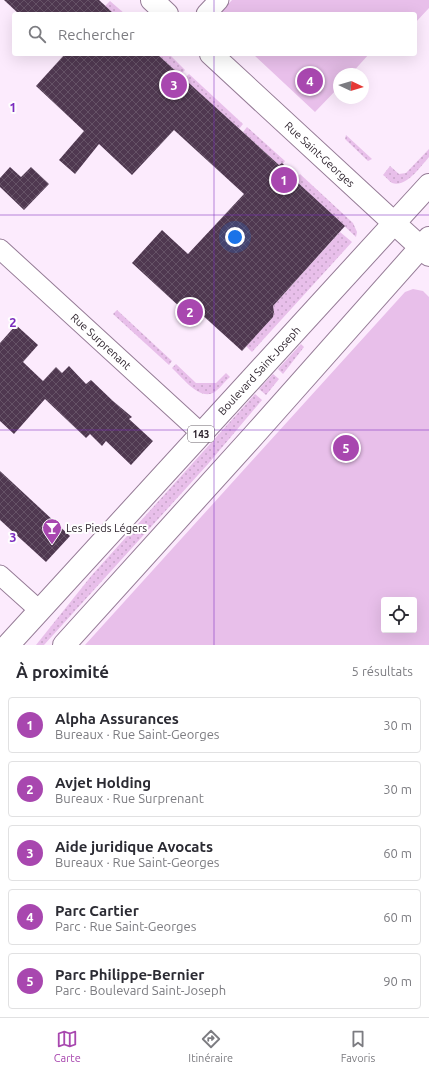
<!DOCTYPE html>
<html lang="fr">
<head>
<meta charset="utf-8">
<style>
	body { margin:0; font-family:Ubuntu,sans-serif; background:#f2f2f3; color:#2b2b33 }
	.controls { position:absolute; right:12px; bottom:12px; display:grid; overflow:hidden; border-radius:4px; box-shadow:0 4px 16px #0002 }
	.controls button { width:36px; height:36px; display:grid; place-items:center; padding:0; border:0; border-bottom:1px solid #e1e1e2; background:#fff; color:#2b2b33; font:20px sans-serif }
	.compass { position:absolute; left:333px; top:68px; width:36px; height:36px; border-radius:50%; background:#fff; box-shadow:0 4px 16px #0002; rotate:94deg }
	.you { position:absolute; left:235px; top:237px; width:14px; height:14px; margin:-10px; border:3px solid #fff; border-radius:50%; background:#1a73e8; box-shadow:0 0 0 6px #1a73e833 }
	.badge { display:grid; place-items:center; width:26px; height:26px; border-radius:50%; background:#a847af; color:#fff; font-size:13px; font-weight:700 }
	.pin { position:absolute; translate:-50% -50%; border:2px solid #fff; box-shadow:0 1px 4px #0006 }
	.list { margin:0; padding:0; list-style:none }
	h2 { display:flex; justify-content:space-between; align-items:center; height:52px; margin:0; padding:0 16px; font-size:17px }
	h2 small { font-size:13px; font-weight:400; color:#7c7c81 }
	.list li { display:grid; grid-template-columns:26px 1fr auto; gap:12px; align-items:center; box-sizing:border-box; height:56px; margin:0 8px 8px; padding:0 8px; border:1px solid #e1e1e2; border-radius:4px }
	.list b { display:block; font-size:15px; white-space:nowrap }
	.list p { margin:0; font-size:13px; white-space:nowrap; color:#7c7c81 }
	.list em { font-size:13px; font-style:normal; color:#7c7c81 }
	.icon { flex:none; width:22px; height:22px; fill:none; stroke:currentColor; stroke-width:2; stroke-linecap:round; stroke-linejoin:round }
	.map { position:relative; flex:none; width:429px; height:645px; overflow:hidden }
	.search { position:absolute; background:#fff; box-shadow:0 4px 16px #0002; left:12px; right:12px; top:12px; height:44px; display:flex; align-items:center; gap:10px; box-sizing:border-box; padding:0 14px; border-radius:4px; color:#7c7c81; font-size:15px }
	.sheet { height:372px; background:#fff }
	nav { display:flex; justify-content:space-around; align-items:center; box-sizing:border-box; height:56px; border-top:1px solid #e1e1e2; background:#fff; font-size:11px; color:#7c7c81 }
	nav a { display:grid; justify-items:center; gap:2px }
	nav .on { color:#a847af }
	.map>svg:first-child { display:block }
</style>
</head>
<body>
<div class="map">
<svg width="429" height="645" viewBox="0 0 429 645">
	<defs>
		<pattern id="grass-dots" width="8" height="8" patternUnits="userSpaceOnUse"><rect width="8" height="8" fill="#e8bfea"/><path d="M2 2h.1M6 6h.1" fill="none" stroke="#c7a4c9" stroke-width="1.8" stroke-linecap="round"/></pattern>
		<pattern id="building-cross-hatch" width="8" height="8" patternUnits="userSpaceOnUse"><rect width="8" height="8" fill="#4f3850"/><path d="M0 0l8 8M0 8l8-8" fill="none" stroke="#655266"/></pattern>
	</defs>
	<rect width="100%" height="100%" fill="#fcebfd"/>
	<g fill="url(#grass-dots)">
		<polygon points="110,1 125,14 114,14 105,6"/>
		<polygon points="157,54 169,54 185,70 180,75"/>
		<polygon points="189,74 243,124 239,129 184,79"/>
		<polygon points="247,127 285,161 283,164 282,163 279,165 243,132"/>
		<polygon points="346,135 372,159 368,161 345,139"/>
		<path d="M429 149V157C421 166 406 188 392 183 389 181 386 177 383 175L390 166 399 174 406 173Z"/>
		<polygon points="300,174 353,223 357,232 356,237 296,181 298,178 297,177"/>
		<polygon points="340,232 352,242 252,352 246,346 273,317 274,312 273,306"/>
		<polygon points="117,310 172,361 169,365 113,314"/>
		<polygon points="301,344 304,347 283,374 278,369"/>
		<path d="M176 364 196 383H216L226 373 230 377C225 381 221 387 216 391 201 403 183 378 172 368Z"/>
		<polygon points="273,374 279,379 266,395 259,389"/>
		<polygon points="255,394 262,400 208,464 44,645 36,645 92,575"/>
	</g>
	<g fill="#e8bfea" fill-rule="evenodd">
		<polygon points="232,0 429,0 429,8 415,23 415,14 219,14"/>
		<polygon points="253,54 369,54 351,74 339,74 339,87 315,112"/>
		<path d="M413 289 423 291 429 297V645H85L405 292ZM384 600H414V630H384Z"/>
	</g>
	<g fill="url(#building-cross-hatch)">
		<polygon points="4,0 99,0 114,14 19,14"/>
		<polygon points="65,54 157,54 279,165 282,163 298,178 296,181 345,226 273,306 274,312 273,317 242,351 200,313 194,320 132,263 162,230 188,254 244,194 174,130 132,175 99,144 75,174 59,160 84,131 36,86"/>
		<polygon points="10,167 21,177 31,167 49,184 24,210 0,187 0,178"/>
		<polygon points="16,325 38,345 23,362 43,381 56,367 62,373 69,366 86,384 91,380 113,401 132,417 129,419 153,441 131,465 106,441 102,446 90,434 86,438 45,399 14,434 0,421 0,343"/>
		<polygon points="0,471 70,536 46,562 0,520"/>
	</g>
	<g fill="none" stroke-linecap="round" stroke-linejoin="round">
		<defs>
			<g id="minor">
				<polyline points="206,14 219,0"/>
				<path id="s1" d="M0 249 202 434"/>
				<polyline points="0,575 39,610"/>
			</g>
			<g id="tertiary">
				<polyline points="152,0 167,14"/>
				<path id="s2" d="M211 54 394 223"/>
			</g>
			<g id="primary">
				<polyline points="394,223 429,255"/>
				<path id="s3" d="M8 645 429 185"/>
				<polyline points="64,645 254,435 429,238"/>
			</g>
		</defs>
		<use href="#minor" stroke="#957b96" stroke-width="21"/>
		<use href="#tertiary" stroke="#957b96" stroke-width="24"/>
		<use href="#primary" stroke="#957b96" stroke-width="24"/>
		<use href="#minor" stroke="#fff" stroke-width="19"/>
		<use href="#tertiary" stroke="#fff" stroke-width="22"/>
		<use href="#primary" stroke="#fff" stroke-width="22"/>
	</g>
	<path fill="none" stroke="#7b2cbf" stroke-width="1" stroke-opacity="0.55" d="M214 0V14M214 54V645M0 215H429M0 430H429"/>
	<defs>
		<symbol id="bar-pin" viewBox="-11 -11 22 30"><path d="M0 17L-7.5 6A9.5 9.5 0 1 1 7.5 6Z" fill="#a847af" stroke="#fefefe"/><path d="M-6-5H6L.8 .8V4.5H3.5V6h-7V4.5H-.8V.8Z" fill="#fff"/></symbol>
	</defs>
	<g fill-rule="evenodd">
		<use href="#bar-pin" x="41" y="517" width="22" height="30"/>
	</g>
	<g text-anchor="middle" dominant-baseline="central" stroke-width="4" stroke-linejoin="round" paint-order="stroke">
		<rect fill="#fefefe" stroke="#686168" stroke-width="1" x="188" y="426" width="26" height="16" rx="3"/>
		<g font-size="10" font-weight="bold" fill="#281e28">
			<text x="201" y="434">143</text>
		</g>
		<g font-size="11" fill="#281e28" stroke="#fefefe">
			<text stroke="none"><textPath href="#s2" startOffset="148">Rue Saint-Georges</textPath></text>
			<text stroke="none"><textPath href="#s1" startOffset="137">Rue Surprenant</textPath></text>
			<text stroke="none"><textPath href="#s3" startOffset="372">Boulevard Saint-Joseph</textPath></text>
		</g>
		<g font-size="11" fill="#281e28" stroke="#fefefe" text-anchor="start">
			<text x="66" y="528">Les Pieds Légers</text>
		</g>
	</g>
	<g font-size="13" text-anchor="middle" font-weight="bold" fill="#7b2cbf" stroke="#fefefe" stroke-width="4" stroke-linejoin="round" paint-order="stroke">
		<text x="13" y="112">1</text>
		<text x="13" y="327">2</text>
		<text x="13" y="542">3</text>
	</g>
</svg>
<div class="controls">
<button><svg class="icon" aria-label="locate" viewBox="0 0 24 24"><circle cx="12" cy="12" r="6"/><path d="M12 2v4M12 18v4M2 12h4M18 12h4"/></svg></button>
</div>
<svg class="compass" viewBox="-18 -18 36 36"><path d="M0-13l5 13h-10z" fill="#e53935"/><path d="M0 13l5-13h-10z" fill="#7c7c81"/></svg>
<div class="you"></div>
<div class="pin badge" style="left:284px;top:180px">1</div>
<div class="pin badge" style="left:190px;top:312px">2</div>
<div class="pin badge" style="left:174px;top:85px">3</div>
<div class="pin badge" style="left:310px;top:81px">4</div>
<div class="pin badge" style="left:346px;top:448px">5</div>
<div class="search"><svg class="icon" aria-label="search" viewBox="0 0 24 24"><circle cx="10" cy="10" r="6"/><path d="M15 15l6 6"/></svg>Rechercher</div>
</div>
<section class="sheet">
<h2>À proximité<small>5 résultats</small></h2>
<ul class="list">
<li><span class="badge">1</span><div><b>Alpha Assurances</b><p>Bureaux · Rue Saint-Georges</p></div><em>30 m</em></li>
<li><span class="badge">2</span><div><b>Avjet Holding</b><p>Bureaux · Rue Surprenant</p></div><em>30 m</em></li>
<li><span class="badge">3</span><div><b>Aide juridique Avocats</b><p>Bureaux · Rue Saint-Georges</p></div><em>60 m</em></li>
<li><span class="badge">4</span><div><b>Parc Cartier</b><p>Parc · Rue Saint-Georges</p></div><em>60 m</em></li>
<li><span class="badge">5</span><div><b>Parc Philippe-Bernier</b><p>Parc · Boulevard Saint-Joseph</p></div><em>90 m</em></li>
</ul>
</section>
<nav>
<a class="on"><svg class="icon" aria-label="map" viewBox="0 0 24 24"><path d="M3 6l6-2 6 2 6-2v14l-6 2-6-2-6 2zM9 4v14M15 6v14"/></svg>Carte</a>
<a><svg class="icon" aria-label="directions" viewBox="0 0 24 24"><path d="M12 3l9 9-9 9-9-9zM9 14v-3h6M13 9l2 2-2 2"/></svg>Itinéraire</a>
<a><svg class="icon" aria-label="saved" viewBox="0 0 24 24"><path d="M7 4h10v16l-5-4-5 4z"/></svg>Favoris</a>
</nav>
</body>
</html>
